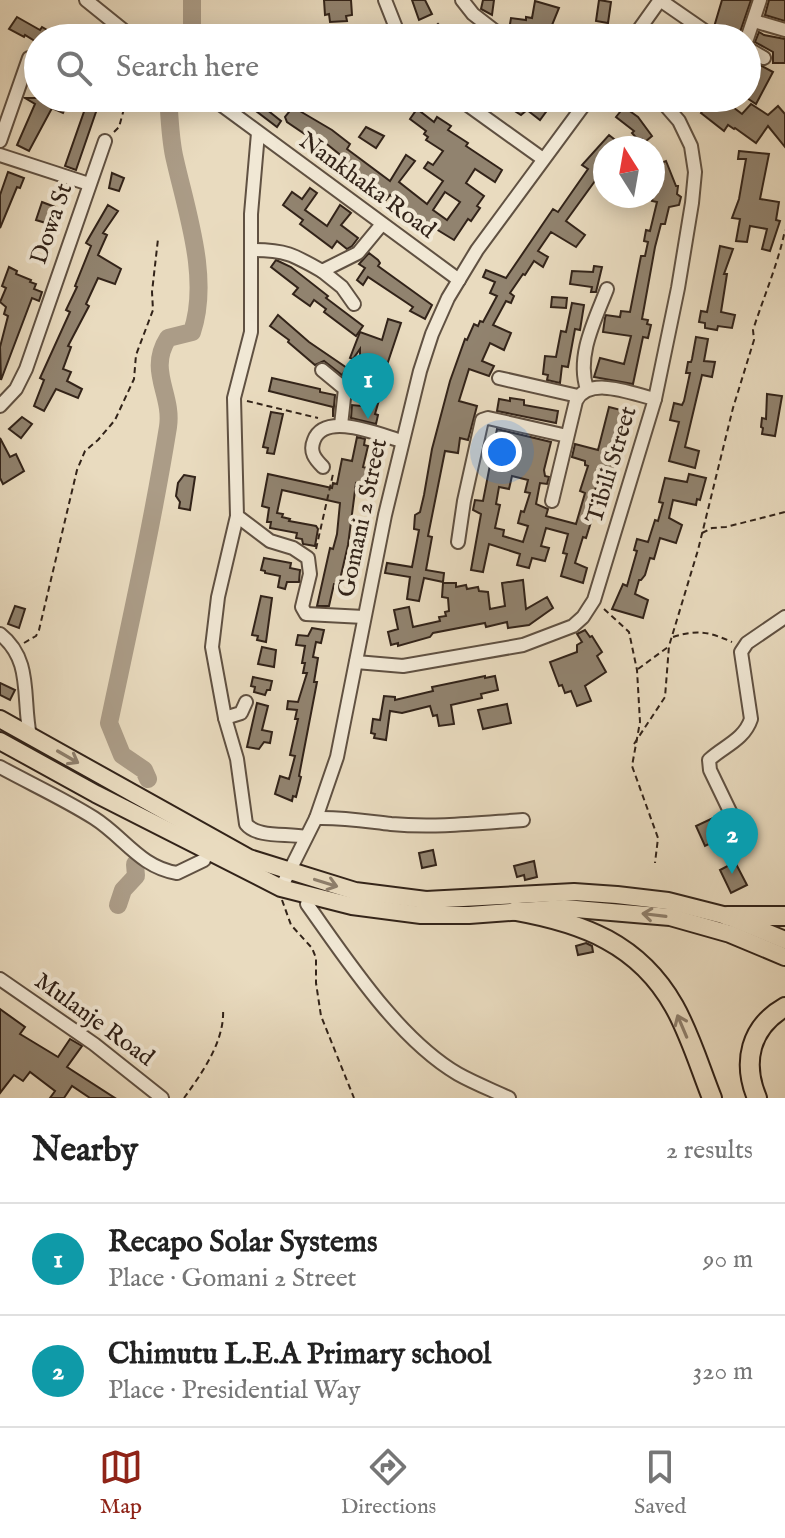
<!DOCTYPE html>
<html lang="en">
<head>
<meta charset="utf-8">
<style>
	body { margin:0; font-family:"IM FELL English",serif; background:#f6f6f6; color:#222 }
	.compass { position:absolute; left:593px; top:136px; width:72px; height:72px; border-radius:50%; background:#fff; box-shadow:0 4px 20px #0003; rotate:349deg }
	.you { position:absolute; left:502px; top:452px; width:28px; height:28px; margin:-20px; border:6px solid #fff; border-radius:50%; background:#1a73e8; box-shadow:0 0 0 12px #1a73e833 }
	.badge { display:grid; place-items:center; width:52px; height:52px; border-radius:50%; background:#8f2418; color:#fff; font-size:26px; font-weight:700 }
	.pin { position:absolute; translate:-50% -66px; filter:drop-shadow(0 2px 4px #0008) }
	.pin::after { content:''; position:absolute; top:42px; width:28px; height:24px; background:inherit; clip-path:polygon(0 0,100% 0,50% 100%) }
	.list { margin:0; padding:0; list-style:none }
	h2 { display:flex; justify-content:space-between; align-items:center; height:104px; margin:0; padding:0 32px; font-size:34px }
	h2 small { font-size:26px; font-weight:400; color:#767676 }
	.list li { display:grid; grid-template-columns:52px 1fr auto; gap:24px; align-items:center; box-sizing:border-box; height:112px; padding:0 32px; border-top:2px solid #e0e0e0 }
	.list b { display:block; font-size:30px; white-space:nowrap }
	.list p { margin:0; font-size:26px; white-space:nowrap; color:#767676 }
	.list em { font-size:26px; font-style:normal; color:#767676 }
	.icon { flex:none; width:44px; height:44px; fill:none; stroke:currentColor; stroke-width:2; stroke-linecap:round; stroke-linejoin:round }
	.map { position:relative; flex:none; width:785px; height:1098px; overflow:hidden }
	.search { position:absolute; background:#fff; box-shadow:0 4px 20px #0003; left:24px; right:24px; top:24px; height:88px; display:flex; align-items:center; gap:20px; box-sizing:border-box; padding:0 28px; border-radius:44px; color:#767676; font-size:30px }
	.sheet { height:328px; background:#fff }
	nav { display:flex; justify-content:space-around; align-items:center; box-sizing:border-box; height:112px; border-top:2px solid #e0e0e0; background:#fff; font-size:22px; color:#767676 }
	nav a { display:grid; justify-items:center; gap:4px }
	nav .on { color:#8f2418 }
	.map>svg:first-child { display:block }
</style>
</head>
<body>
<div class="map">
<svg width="785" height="1098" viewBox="0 0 785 1098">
	<rect width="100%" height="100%" fill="#e9dbbf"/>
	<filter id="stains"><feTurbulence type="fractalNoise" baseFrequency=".0025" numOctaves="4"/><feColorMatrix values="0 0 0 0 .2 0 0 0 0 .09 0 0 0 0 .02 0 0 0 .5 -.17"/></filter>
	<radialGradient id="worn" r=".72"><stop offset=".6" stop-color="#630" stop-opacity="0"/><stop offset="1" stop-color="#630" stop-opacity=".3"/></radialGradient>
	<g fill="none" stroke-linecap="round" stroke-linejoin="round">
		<g stroke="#ab9c87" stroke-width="18">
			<polyline points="192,0 192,38"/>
			<path d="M148 779 144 770 122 755 109 723C130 624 152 526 168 427 173 394 147 371 168 338L192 332C210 279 187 213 175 160 170 140 170 119 168 98"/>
			<polyline points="118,905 123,890 136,876 135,864"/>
		</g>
	</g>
	<g fill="#91836f" stroke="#322319" stroke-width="2" fill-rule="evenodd">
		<polygon points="324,0 351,0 352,15 346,16 347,21 330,22 329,14 325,15"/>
		<polygon points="412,0 425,0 432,14 419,20"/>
		<polygon points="483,0 494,0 492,15 481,9"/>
		<polygon points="599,0 611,2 608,23 596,21"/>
		<polygon points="722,0 751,0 738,38 724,38 714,27"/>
		<polygon points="769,0 785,0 785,21 765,15"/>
		<polygon points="535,1 559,8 550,30 573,34 573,38 538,38 519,35 520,32 509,30 511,18 526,20 526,17 532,18"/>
		<polygon points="17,17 40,30 42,27 61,38 38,38 38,43 25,35 24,37 9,29"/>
		<polygon points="438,24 446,32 440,38 433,38 428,33"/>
		<polygon points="759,32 764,35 785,39 785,63 773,63 773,52 755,42"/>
		<polygon points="747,58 773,72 756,104 747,98"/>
		<polygon points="25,98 46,98 66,106 63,113 52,108 29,151 17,145 35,104"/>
		<polygon points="386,98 409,98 398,109"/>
		<polygon points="517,98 550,98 554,101 540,120 527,110 521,115 510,108"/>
		<polygon points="711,98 721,98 742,114 751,104 768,115 778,106 785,114 785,147 768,126 756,143 735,128 734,129 728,125 724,131 701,113"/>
		<polygon points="261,105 281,121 277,127 256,111"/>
		<polygon points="86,106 97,109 76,170 65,166"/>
		<path d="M293 107 332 130 350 144 347 149 390 181 406 155 415 161 399 182 427 204 443 181 424 168 428 162 433 165 443 151 426 140 428 137 424 134 426 131 410 119 417 109 434 122 437 117 451 126 448 130 468 143 466 146 502 170 495 182 475 169 466 183 484 196 477 206 480 208 471 221 468 219 454 240 431 226 429 228 423 224 424 221 390 195 386 200 380 196 384 190 377 185 371 186 339 164 344 158 328 145 315 136 312 139 287 122 285 117ZM445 192 460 202 447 220 433 210Z"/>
		<polygon points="624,107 638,117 652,136 645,142 642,139 639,141 632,133 634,131 616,117"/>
		<polygon points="366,127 384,136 376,148 359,137"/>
		<polygon points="609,135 619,143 614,148 605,148 605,162 597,172 600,174 566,221 585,235 576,247 551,232 538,251 548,257 543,267 534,261 525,275 523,274 510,293 514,296 511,303 506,301 493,325 511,333 504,350 490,343 482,361 494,366 489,376 469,369 459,401 477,406 468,440 460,438 458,453 445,451 428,536 432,537 426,570 444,573 443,582 424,578 419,601 407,599 410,577 385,573 387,563 412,567 419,530 414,529 415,515 420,512 424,495 432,449 450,381 465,339 467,340 474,324 478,326 480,321 483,322 497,296 490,293 495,282 483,277 486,270 506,278 553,209 558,212 588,169 582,165"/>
		<polygon points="739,151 769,154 760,199 779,202 776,220 780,221 770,251 762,249 767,229 750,226 747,242 736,241 740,219 732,218 739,199 746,159 738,159"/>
		<polygon points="666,161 676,186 678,186 677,194 681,197 679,205 669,207 665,224 661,224 655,247 642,319 648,320 647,324 651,325 648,338 643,337 633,384 594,377 600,358 624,364 631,336 603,332 605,318 606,315 620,317 621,311 630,312 641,256 645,256 648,242 644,241 646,230 650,231 657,202 652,201 657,175 653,166"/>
		<polygon points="8,172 24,178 20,188 17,187 0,228 0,195"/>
		<polygon points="112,173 124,178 119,191 109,188"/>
		<polygon points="56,186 69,191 65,202 52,197"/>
		<polygon points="310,188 317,193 305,210 327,226 340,205 351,213 341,225 358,238 352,246 347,249 337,241 332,248 300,224 303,220 283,205 292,192 302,199"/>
		<polygon points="42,202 55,207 52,225 36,220"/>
		<polygon points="108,205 118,211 103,233 107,235 98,255 121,269 115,284 98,278 86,304 89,306 68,346 71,347 63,369 71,372 67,381 82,389 78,398 56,389 44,411 34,406 44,380 40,378 70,312 66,310 77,287 75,286 91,246 86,243"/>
		<polygon points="720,246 733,249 724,274 727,274 721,312 735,315 732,328 718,326 717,330 705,328 705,323 699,322 701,311 707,312"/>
		<polygon points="369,253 378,260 380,263 378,266 432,305 425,319 410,311 413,307 368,277 363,285 357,280 365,268 359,264"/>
		<polygon points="276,260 291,267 328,296 326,298 363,326 356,336 324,312 326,309 314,300 310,306 293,294 298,288 271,267"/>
		<polygon points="594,266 602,267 596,292 591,292 592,287 570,284 572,271 593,272"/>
		<polygon points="9,267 17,271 16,274 31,280 30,282 36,284 34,289 42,292 39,301 32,298 1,380 0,347 8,316 4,314 6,307 0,302 6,288 2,286"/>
		<polygon points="552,297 567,298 566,308 551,307"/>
		<polygon points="572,303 584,305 580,330 575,329 568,367 562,366 560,383 547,380 548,375 543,374 545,356 556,357 561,331 566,332"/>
		<polygon points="278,315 309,342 347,368 342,375 324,361 315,365 288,342 289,340 270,326"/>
		<polygon points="388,319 401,323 385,371 387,372 375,414 378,415 376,424 351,418 352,405 361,406 363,400 372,401 364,396 374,360 360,355 360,349 353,359 350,358 360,332 382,340"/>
		<polygon points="696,337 708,339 704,361 715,362 712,377 702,375 685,447 699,451 695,468 669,461 679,422 670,420 674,403 682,405 684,401 690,373 686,373 688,362 691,362 692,359"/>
		<polygon points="272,378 320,389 320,392 335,395 333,417 333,407 269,391"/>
		<polygon points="767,394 782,396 775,436 762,434 763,428 761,427 762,418 766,419"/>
		<polygon points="510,398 524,400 524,405 558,411 556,423 497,411 499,399 510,401"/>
		<path d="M609 407 621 410 622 414 608 462 615 464 613 473 601 470 593 497 597 498 591 522 586 538 583 537 575 563 587 568 583 583 561 576 567 554 563 553 568 534 546 528 541 546 549 548 545 561 532 558 529 568 517 565 520 554 489 544 483 572 471 570 481 514 473 510 475 500 483 501 497 429 551 442 544 470 545 476 549 477 547 484 540 483 536 504 548 509 546 516 576 524 585 493 580 491 588 466 585 465V461L572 457 575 444 598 450ZM512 476 528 480 525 492 530 493 524 512 521 511 518 523 528 526 523 542 503 536 504 530 495 528 500 505 496 504 499 487 509 489Z"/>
		<polygon points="271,412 283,414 274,454 267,453 268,448 263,447"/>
		<polygon points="22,417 32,424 21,438 9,429"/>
		<polygon points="357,437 365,439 364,445 368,446 363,467 370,469 367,485 356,483 348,545 339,584 334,584 329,606 317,606 330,548 333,549 337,534 340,503 282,490 277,513 283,514 282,517 290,519 289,521 316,526 318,529 315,546 303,544 302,539 296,538 297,533 270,528 271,522 267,522 269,508 262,506 268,474 332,488 333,483 337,484 342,459 352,461"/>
		<polygon points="0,438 10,457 16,454 24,471 3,484 0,478"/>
		<polygon points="689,474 706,478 700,500 697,499 696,505 673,500 669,518 682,525 676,543 660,538 654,559 650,558 645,575 641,580 639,580 635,594 648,600 643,618 612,609 623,584 627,586 637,551 634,550 637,539 648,542 655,520 658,521 663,503 659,502 665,478 687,482"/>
		<polygon points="184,475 195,477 190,510 179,508 180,502 176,496 178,483"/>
		<polygon points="264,558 291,563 290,568 300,570 299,582 287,582 285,589 278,587 280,576 265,573 265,571 261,570"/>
		<polygon points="523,580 526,609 547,597 553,608 529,625 508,628 507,622 486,627 485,623 433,633 430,637 398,646 398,643 391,645 388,632 398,629 394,610 409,607 413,627 440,621 439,617 446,616 445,612 449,611 448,598 442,597 443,583 456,583 456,587 466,585 467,589 478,587 479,591 488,592 490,609 505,606 502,583"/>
		<polygon points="261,596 272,598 266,642 257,640 258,636 252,635"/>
		<polygon points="15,606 25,609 19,628 8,624"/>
		<polygon points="312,628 324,630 321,643 316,642 313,657 318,658 314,682 317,682 299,776 301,777 296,797 293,796 292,801 275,794 280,776 289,779 295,756 290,755 298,719 295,719 297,710 287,709 288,701 298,702 307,673 303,673 305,663 302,663 305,646 296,645 298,635 308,636"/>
		<polygon points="585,630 590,637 592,636 602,652 597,656 606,672 585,686 591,701 577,706 571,691 565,693 562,685 559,686 550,662 577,652 577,645 582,642 577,634"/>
		<polygon points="262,647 276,650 274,667 258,664"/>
		<polygon points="485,676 485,678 495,676 498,690 481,694 482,698 451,705 454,724 439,726 437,715 433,716 430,706 402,713 390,711 386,740 374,738 375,734 371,733 373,719 380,720 384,696 395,697 395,700 433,691 432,687"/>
		<polygon points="253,677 272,681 270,690 267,690 265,695 254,692 255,687 251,686"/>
		<polygon points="0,683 15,690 10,700 0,695"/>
		<polygon points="257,703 268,706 262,730 272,732 270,743 264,742 259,749 247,747"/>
		<polygon points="507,704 511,723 483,729 478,710"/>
		<polygon points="713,818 725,836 705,846 696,826"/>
		<polygon points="433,850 436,865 422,868 419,853"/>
		<polygon points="534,861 537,877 525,880 524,875 517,877 514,866"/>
		<polygon points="735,862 747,885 731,893 720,870"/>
		<polygon points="586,943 592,946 593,952 578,955 576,946"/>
		<polygon points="0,1009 25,1027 20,1034 58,1057 70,1039 82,1046 67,1067 115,1098 90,1098 72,1086 64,1098 50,1098 55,1091 30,1072 23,1081 14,1075 0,1093"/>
	</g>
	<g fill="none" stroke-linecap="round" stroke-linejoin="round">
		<defs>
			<g id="minor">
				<polyline points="86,0 133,38"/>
				<polyline points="385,0 400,38"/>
				<polyline points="462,0 473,14 504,38"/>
				<polyline points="660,0 715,38"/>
				<polyline points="754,21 785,30"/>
				<polyline points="633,38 660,0"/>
				<polyline points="747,39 760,0"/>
				<polyline points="747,48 764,58"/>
				<polyline points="212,98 459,280"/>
				<polyline points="458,98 543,159"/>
				<polyline points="258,133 251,214 251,332 234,398 237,516 270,541 293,548 308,558 310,574 302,607 306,614 364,617"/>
				<polyline points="0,141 29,58"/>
				<polyline points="0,155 89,184"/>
				<path d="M253 250C286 250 294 255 322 271L358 253 382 224"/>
				<polyline points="322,271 342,287 354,304"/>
				<polyline points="322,370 345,389 341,425"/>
				<polyline points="499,378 578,396"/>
				<path d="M587 389C576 356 595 320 607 289"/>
				<polyline points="0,406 16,389 26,369 105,141"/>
				<path d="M323 467C315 459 309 452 314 440 325 411 380 435 402 441"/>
				<path d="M552 501 576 401C589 375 633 394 655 399"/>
				<polyline points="458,542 464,501 482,420 488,418 567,436"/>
				<path d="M0 634C33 660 22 698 30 736"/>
				<polyline points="356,662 403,666 523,645 573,626 583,617 594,600 655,399 678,288 692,203 695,172 691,146 679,121 659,98"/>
				<path d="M246 702 241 713 225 718 237 759 246 824C257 838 287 833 306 837"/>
				<polyline points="225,718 212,647 218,597 237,516"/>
				<path d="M0 767C31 784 64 799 94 818 124 837 140 867 177 873L204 860"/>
				<path d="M316 818C342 817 365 821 391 824 435 828 479 823 523 820"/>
				<path d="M737 826 710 770 709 760C724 746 744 740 751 719L741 652 747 643 785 617"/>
				<polyline points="281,888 316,818 337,757 385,515 420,371 432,334 448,298 477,250 589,98"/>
				<path d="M307 904C347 960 398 1039 458 1074 474 1083 492 1090 509 1098"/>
				<polyline points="0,979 94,1044 162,1098"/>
			</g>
			<g id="major">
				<polyline points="0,719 249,858 355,891 426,900 574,892 617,895 668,901 727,916 785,940"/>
				<polyline points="0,741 96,794 281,888 352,906 421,915 469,915 564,908 670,917 730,934 785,957"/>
			</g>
			<g id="highway">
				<path d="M516 911C583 923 639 944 674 1006 690 1034 700 1068 712 1098"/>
				<polyline points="727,916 785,916"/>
				<path d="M757 1098C742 1062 750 1027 785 1007"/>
			</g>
		</defs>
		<use href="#minor" stroke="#605142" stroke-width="16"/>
		<use href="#major" stroke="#322319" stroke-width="20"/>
		<use href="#highway" stroke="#322319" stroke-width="22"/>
		<g stroke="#322319" stroke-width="2" stroke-dasharray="6 4" stroke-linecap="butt">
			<polyline points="114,132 119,127 127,98"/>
			<polyline points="247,401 318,418"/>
			<polyline points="702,533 712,528 726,527 785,512"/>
			<polyline points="316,549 333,474"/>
			<polyline points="604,609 629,632 637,670 640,722 632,766 658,838 655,863"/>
			<path d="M673 637C698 629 709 632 732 642"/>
			<polyline points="24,643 36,636 39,630 77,470 85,451 98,440 115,420 134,379 136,355 153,310 152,292 158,239"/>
			<polyline points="638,669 668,647"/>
			<path d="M634 744 665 697 669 646 698 550 733 408 754 340 753 330C764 296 778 264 785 230"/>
			<polyline points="282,900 291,925 312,948 316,958 316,983 321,1016 354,1098"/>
			<path d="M184 1098C202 1073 225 1041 223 1009"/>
		</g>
		<use href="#minor" stroke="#f1e8d5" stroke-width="12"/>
		<use href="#major" stroke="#e9dbbf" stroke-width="16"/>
		<use href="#highway" stroke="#e9dbbf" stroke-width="18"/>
	</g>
	<defs><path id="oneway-shaft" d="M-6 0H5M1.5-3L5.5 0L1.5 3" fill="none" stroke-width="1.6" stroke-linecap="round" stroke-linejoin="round" transform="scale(2)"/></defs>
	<g stroke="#8e7f6c">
		<use href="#oneway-shaft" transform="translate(68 757) rotate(30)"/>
		<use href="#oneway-shaft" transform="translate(326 883) rotate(17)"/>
		<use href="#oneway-shaft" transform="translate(654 915) rotate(-173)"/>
		<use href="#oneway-shaft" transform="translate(682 1026) rotate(-113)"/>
	</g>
	<g text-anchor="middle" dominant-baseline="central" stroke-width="8" stroke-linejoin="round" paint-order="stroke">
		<g font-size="24" fill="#322319" stroke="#f1e8d5">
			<text transform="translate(367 186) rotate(36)">Nankhaka Road</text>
			<text transform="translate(52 224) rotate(-71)">Dowa St</text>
			<text transform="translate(612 465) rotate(-73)">Tibili Street</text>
			<text transform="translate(363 518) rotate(-78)">Gomani 2 Street</text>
			<text transform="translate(94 1020) rotate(36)">Mulanje Road</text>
		</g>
	</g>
	<rect width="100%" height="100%" filter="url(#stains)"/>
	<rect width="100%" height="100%" fill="url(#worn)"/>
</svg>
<svg class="compass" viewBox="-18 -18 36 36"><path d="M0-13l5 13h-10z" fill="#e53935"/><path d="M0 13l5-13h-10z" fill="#767676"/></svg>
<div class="you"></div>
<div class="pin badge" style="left:368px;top:419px;background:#0f9aa8">1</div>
<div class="pin badge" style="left:732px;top:874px;background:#0f9aa8">2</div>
<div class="search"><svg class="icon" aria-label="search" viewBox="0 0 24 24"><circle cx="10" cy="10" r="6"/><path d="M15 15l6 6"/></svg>Search here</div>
</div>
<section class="sheet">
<h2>Nearby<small>2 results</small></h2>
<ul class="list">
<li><span class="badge" style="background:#0f9aa8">1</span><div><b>Recapo Solar Systems</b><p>Place · Gomani 2 Street</p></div><em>90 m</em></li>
<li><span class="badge" style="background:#0f9aa8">2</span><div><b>Chimutu L.E.A Primary school</b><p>Place · Presidential Way</p></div><em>320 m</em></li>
</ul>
</section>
<nav>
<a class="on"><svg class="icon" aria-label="map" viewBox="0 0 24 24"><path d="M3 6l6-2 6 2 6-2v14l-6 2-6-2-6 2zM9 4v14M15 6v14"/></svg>Map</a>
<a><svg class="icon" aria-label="directions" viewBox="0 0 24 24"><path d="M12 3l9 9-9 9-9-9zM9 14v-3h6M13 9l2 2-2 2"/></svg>Directions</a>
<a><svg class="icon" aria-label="saved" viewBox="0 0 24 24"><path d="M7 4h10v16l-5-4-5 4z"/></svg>Saved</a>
</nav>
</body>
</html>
